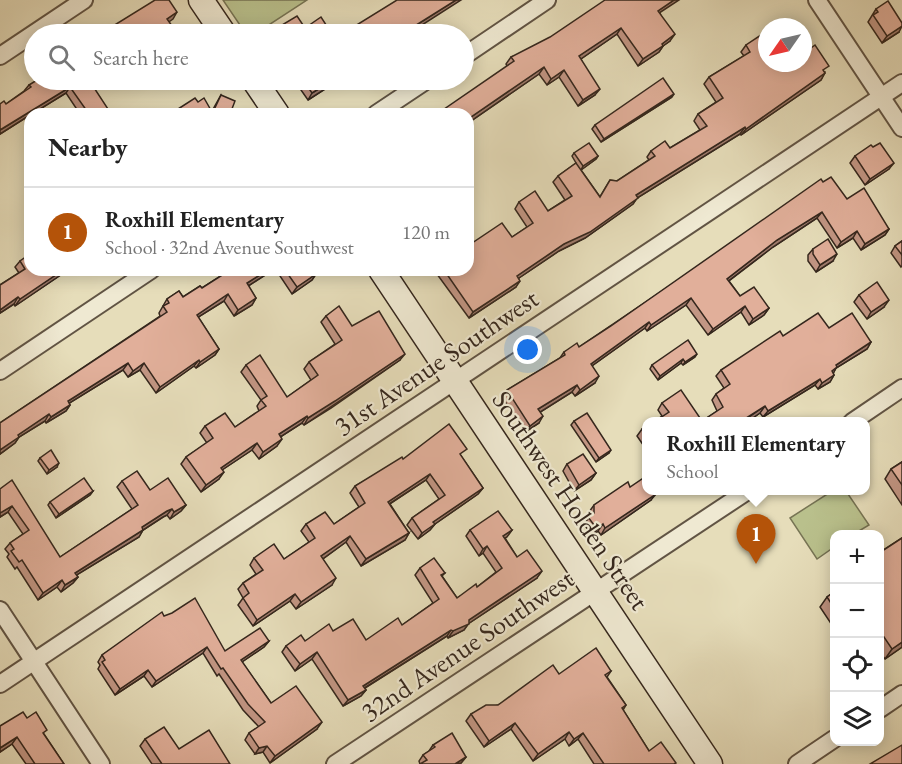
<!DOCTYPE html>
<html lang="en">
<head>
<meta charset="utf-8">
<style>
	body { margin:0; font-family:"EB Garamond",serif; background:#f2f2f2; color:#222 }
	.controls { position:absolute; right:18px; bottom:18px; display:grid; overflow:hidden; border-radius:12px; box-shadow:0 3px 15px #0003 }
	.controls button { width:54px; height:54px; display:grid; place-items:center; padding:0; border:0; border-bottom:2px solid #e0e0e0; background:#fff; color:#222; font:30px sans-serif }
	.compass { position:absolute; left:758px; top:18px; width:54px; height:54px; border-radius:50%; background:#fff; box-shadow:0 3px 15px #0003; rotate:236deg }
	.you { position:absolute; left:528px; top:350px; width:21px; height:21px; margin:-15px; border:4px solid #fff; border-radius:50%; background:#1a73e8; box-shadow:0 0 0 9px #1a73e833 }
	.badge { display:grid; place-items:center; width:39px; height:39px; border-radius:50%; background:#b45309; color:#fff; font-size:20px; font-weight:700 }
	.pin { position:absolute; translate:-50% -50px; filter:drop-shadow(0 2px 3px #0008) }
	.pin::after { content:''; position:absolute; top:32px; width:21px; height:18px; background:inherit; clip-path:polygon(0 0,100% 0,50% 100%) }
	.popup { position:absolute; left:642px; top:417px; width:228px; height:78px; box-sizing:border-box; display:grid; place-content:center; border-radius:12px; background:#fff; filter:drop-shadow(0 2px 4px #0005); font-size:20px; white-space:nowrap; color:#767676 }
	.popup b { font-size:22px; color:#222 }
	.popup::after { content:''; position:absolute; left:50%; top:100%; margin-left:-12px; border:12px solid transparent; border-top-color:#fff }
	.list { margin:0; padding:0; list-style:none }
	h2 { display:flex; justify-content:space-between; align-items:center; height:78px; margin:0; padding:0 24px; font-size:26px }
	h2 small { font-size:20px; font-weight:400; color:#767676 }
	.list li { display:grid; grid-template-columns:39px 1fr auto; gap:18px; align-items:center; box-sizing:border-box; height:90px; padding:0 24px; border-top:2px solid #e0e0e0 }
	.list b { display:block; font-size:22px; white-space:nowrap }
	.list p { margin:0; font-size:20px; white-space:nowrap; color:#767676 }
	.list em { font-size:20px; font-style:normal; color:#767676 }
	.icon { flex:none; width:33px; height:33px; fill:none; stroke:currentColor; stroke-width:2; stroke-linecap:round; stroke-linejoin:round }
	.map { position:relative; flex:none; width:902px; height:764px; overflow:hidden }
	.search { position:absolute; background:#fff; box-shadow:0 3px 15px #0003; left:24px; top:24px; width:450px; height:66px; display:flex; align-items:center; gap:15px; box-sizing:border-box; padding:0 21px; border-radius:33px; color:#767676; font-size:22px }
	.panel { position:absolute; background:#fff; box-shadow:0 3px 15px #0003; left:24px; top:108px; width:450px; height:168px; border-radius:18px }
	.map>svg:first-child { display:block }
</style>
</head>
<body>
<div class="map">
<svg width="902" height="764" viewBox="0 0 902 764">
	<rect width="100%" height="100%" fill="#e6ddba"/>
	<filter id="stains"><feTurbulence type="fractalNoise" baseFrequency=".00333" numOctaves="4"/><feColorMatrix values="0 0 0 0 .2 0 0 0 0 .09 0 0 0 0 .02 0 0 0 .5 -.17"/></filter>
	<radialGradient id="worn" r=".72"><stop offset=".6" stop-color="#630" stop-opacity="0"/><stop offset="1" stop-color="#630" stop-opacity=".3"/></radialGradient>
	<g fill="#b9c08c" stroke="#777454" stroke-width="1.5">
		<polygon points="223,0 307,0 255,34 246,34"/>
		<polygon points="832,491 846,491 869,525 854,534 834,534 834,547 817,559 790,518"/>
	</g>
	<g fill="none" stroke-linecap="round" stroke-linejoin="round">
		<defs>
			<g id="street">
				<polyline points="817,0 902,128"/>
				<polyline points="0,56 84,0"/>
				<polyline points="464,56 547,0"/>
				<polyline points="376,114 427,80"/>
				<polyline points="0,371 151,270"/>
				<polyline points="852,422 902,388"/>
				<polyline points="0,610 101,764"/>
				<polyline points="0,684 902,83"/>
				<polyline points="880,709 902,694"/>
				<polyline points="335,764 749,490"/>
				<polyline points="797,764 834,739"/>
			</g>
			<g id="secondary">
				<polyline points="201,0 224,34"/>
				<polyline points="254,80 277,114"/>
				<polyline points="381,270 710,764"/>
			</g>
		</defs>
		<use href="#street" stroke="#615444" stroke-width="20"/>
		<use href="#secondary" stroke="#35271d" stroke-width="27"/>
		<use href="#street" stroke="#efe9d2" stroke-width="16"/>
		<use href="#secondary" stroke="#efe9d2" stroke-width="24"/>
	</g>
	<g fill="#c29684" stroke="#35271d" stroke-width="1.5">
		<polygon points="876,9 899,32 882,43 868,22"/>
		<polygon points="660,13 670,41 663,46 659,52 638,66 617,34 581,59 595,95 578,106 559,77 547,85 539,74 468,123 468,114 507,66 506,64 511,57"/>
		<polygon points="282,25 305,28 332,34 278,34 277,32"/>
		<polygon points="746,45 785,66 825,72 821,80 741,135 740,134 637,198 633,204 585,238 559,251 519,278 516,287 469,318 434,270 468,270 469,245 512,237 527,227 515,209 519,202 548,211 565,200 553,182 558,176 576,163 572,156 574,153 598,156 596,159 581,170 600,197 610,180 617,181 649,160 647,157 651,151 670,148 700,130 694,121 698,114 716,102 704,84 709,77 744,56 741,52"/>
		<polygon points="89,80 105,114 80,114 66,93 32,114 30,114 30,115 0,134 6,104 24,91 29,85"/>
		<polygon points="294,80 339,80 308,100"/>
		<polygon points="221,95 230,114 211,114 211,113 209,114 175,114 178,109 198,102 212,111"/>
		<polygon points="672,97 601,142 592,129 595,125"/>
		<polygon points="855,156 889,169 865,185 850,163"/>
		<polygon points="823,182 889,229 885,235 861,250 853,238 837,248 817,218 773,247 729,281 740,296 769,308 764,315 749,325 741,312 708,335 686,305 647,331 645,328 592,366 595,383 575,396 572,392 540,412 539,423 525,432 502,397 507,390 560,358 564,352 579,347"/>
		<polygon points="902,241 902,266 901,267 891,253 895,246"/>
		<polygon points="813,249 833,261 816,272 808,261 808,255"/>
		<polygon points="20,261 68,270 15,306 14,304 0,313 0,285 19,273 15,267"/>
		<polygon points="230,270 273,270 248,286 256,298 252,305 234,316 224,301 198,317 219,349 215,355 196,368 194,366 156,393 140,370 128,377 123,370 69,403 70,405 66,411 46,423 45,421 19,437 15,443 0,454 0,423 160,316 159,313 167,299 179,291 183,297 200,286 202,288"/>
		<polygon points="276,270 314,270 316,274 312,280 292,294"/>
		<polygon points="859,295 884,307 867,319 854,302"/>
		<polygon points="326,316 352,326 400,360 331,408 304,425 302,423 280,437 277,446 259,459 252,450 222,470 219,479 201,492 181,464 186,457 207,443 200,433 205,426 235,427 259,411 257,406 261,400 241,372 246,365 287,397 311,380 304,369 309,362 335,344 321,322"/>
		<polygon points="829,328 871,342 867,349 836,368 833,373 834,375 830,382 818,389 815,385 763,417 760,413 747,422 654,422 662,416 658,410 662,403 702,421 717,411 712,400 716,394 724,388 716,376 721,370 783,336"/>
		<polygon points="695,357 683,365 681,363 658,380 650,369 652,365"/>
		<polygon points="574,421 609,453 596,462 571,425"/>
		<polygon points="646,426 646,449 637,436 642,429"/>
		<polygon points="461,456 483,488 478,494 435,524 430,530 418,539 407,525 412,518 439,499 426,480 390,504 409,533 405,540 361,566 346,542 323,559 332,585 296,609 290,601 253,626 238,605 243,598 238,589 243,583 256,574 250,565 254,558 284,559 309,542 301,531 306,524 334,524 359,507 350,493 355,486 403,459 462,456"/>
		<polygon points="40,458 57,467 47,474 38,461"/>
		<polygon points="902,462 902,505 885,479 891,469"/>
		<polygon points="567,464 596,473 591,480 574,491 563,471"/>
		<polygon points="122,481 150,490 186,505 181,511 170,519 167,515 163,517 143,530 139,537 76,575 78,577 73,583 61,592 57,587 38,600 17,567 15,569 7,557 9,554 5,549 10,543 23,534 8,512 0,517 0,489 60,557 132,509 117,487"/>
		<polygon points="630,487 651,500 601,535 598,531 592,536 584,524 590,516 589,512 594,505"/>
		<polygon points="93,491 90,495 56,518 48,505 50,502"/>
		<polygon points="470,530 512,530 505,538 517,557 537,578 469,623 464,630 448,638 447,636 365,688 366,690 361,696 343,706 312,659 295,671 282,652 286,646 305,641 333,631 366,640 402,625 433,603 415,575 420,568 445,573 442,576 457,598 477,587 496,572 483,553 479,556 466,536"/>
		<polygon points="902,538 902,647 885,659 879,651 879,553"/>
		<polygon points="834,592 834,628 820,607 827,597"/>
		<polygon points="164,616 225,651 269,641 264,647 242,662 271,703 317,729 270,763 263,752 255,754 245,740 249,733 259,727 243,710 219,674 217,676 203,653 152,687 144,676 115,695 98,669 100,665 98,662 102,655"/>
		<polygon points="611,671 607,677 626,705 623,710 649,751 675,764 594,764 578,739 569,746 565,739 533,761 511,729 484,747 466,721 471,714 498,705 559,674"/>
		<polygon points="27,718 44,734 64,764 26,764 12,744 0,752 0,726"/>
		<polygon points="145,739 230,764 152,764 140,746"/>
		<polygon points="433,745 466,757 461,763 420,764 419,761 423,755 429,751"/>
	</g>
	<g fill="#9e7a6c" stroke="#35271d" stroke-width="1.5">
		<polygon points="456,0 461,0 408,34 402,34"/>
		<polygon points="674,0 679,0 653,17 658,11"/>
		<polygon points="177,12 173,19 163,26 167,19"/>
		<polygon points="902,26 899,32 882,43 887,36"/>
		<polygon points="621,28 617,34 575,63 579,56"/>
		<polygon points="675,34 670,41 663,46 659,52 638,66 643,59 662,44"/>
		<polygon points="544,67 539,74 468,123 468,119"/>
		<polygon points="564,70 559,77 547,85 551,79"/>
		<polygon points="825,73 821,80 741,135 746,129"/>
		<polygon points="333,80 339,80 308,100 312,93"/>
		<polygon points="70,87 66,93 32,114 30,114 30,115 0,134 0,130"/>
		<polygon points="600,89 595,95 578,106 583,100"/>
		<polygon points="674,94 672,97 601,142 604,139"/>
		<polygon points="745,127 740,134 637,198 633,204 585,238 559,251 513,282 517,276 636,195"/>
		<polygon points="598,156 596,159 581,170 583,166"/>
		<polygon points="894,163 889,169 865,185 870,179"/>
		<polygon points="822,212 817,218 773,247 723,285 727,279 777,240"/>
		<polygon points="889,229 885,235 861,250 865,244"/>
		<polygon points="857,231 853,238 837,248 841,242"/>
		<polygon points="837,254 833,261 816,272 820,265"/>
		<polygon points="63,270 68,270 15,306 20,299"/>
		<polygon points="268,270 273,270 242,290 247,283"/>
		<polygon points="316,274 312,280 292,294 297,287"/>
		<polygon points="520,281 516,287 469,318 473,312"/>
		<polygon points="228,294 224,301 192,321 197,315"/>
		<polygon points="18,297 14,304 0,313 0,310"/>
		<polygon points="256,298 252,305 234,316 238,310"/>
		<polygon points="691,298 686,305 647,331 651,325"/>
		<polygon points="889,300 884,307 867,319 871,312"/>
		<polygon points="745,306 741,312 708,335 713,329"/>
		<polygon points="769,308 764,315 749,325 753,319"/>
		<polygon points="649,322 645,328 586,370 591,364"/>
		<polygon points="871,342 867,349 836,368 833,374 827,378 836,365"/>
		<polygon points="219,349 215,355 196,368 200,362"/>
		<polygon points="405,354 400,360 304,425 308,418"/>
		<polygon points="697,354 695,357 683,365 685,362"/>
		<polygon points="683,359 681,363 658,380 660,376"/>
		<polygon points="199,360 194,366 156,393 160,387"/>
		<polygon points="128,363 123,370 63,407 68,401"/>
		<polygon points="144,363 140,370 128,377 133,371"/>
		<polygon points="834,375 830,382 818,389 822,383"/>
		<polygon points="599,376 595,383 575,396 580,390"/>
		<polygon points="820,379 815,385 763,417 768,411"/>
		<polygon points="577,385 572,392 534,416 538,409"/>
		<polygon points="70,405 66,411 46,423 51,417"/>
		<polygon points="765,406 760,413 747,422 742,422"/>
		<polygon points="49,414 45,421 19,437 15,443 0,454 0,450 18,435"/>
		<polygon points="307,416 302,423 274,441 279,434"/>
		<polygon points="543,416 539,423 525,432 530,426"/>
		<polygon points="282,439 277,446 259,459 263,452"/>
		<polygon points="257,443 252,450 216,474 221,468"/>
		<polygon points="611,450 609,453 596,462 599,458"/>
		<polygon points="59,463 57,467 47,474 49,470"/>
		<polygon points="224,472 219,479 201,492 206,485"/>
		<polygon points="596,473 591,480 574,491 579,485"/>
		<polygon points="430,474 426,480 383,508 388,502"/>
		<polygon points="483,488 478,494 435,524 430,530 418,539 422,533 433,522"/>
		<polygon points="93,491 90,495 56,518 59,514"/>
		<polygon points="656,494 651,500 601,535 605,528"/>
		<polygon points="186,505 181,511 170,519 174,512"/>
		<polygon points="12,506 8,512 0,517 0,513"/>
		<polygon points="172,509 167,515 163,517 137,534 142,527 167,511"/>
		<polygon points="603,524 598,531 592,536 597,529"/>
		<polygon points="143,530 139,537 70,579 75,573"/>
		<polygon points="512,530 507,537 499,542 503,536"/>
		<polygon points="409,533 405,540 361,566 366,559"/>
		<polygon points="350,536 346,542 317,563 321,556"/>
		<polygon points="487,546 483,553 479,556 483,549"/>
		<polygon points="542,571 537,578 468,624 464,630 448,638 453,631 469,620"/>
		<polygon points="78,577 73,583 61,592 65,585"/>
		<polygon points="336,578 332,585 296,609 301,602"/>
		<polygon points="62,580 57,587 38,600 43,593"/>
		<polygon points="295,594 290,601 253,626 257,620"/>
		<polygon points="451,630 447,636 358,692 363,686"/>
		<polygon points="269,641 264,647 236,666 241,660"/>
		<polygon points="902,642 902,647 885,659 892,649"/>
		<polygon points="207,647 203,653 152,687 156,681"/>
		<polygon points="317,652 312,659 295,671 300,664"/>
		<polygon points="148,670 144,676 115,695 120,689"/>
		<polygon points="366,690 361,696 343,706 348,700"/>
		<polygon points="322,722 317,729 270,763 275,756"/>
		<polygon points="515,723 511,729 484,747 489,741"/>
		<polygon points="569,732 565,739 533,761 538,754"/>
		<polygon points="583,733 578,739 569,746 574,739"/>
		<polygon points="17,737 12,744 0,752 0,748"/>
		<polygon points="267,746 263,752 255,754 259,748"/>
		<polygon points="466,757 461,763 455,764"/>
	</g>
	<g fill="#e1af9a" stroke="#35271d" stroke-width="1.5">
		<polygon points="155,0 169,0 177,12 167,19 175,30 168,34 152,34 150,31 145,34 100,34"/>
		<polygon points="397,0 456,0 402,34 342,34"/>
		<polygon points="605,0 674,0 658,11 675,34 662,44 663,46 643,59 621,28 579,56 600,89 583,100 564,70 551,79 544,67 468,119 468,114 437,114 514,61 511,57 550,37"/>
		<polygon points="888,1 902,23 902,26 887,36 873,15 878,12 876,9"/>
		<polygon points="297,16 305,28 321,17 332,34 287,34 282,25"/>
		<polygon points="764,33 767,38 767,63 784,63 785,66 789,63 803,63 803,54 815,45 829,66 823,70 825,73 746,129 745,127 636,195 638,198 590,232 564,244 517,276 520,281 473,312 444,270 468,270 468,244 469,245 502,223 512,237 533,223 519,202 535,191 548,211 572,196 558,176 576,163 600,197 610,180 617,181 655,156 651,151 665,141 670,148 707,126 698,114 723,98 709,77 750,52 746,45"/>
		<polygon points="663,78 674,94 604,139 595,125"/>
		<polygon points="37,80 89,80 108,109 101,114 89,114 70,87 0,130 0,104 4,101 6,104 31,87 29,85"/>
		<polygon points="303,80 333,80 312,93"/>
		<polygon points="221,95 235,101 230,114 214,114 213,112"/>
		<polygon points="195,98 198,102 204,98 212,112 209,114 182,114 178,109"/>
		<polygon points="589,143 598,156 583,166 574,153"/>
		<polygon points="880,143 894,163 870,179 855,156 871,145 873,147"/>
		<polygon points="831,177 847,199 864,188 889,229 865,244 857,231 841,242 822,212 777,240 727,279 740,296 754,287 769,308 753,319 745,306 713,329 691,298 651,325 649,322 591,364 599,376 580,390 577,385 538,409 543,416 530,426 507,390 565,355 564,352 577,343 579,347 611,326 821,179 823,182"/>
		<polygon points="828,239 837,254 820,265 813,254 813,249"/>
		<polygon points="902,241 902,255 895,246"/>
		<polygon points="30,254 30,270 63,270 20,299 18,297 0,310 0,285 25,269 20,261"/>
		<polygon points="230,270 268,270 247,283 256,298 238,310 228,294 197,315 219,349 200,362 199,360 160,387 144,363 133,371 128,363 68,401 70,405 51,417 49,414 18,435 19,437 0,450 0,423 167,312 163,306 169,303 167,299 179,291 183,297 200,286 202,288"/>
		<polygon points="285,270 314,270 316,274 297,287"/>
		<polygon points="877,282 889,300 871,312 859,295"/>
		<polygon points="339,306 352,326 379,311 405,354 335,401 308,418 307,416 279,434 282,439 263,452 257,443 221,468 224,472 206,485 186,457 213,438 205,426 225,413 235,427 266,406 261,400 267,396 246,365 260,355 287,397 318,375 309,362 342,340 326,316"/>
		<polygon points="818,313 829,328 852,313 871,342 836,365 837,367 832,371 834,375 822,383 820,379 768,411 765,406 743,420 744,422 654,422 669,412 662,403 681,390 702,421 723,407 716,394 730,384 721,370 780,331 783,336"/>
		<polygon points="688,340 697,354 685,362 683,359 660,376 652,365"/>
		<polygon points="587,413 611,450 599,458 574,421"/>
		<polygon points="449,424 467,449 460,454 483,488 433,522 435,524 422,533 412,518 445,495 430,474 388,502 409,533 366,559 350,536 321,556 336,578 301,602 295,594 257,620 243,598 249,593 243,583 263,570 254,558 274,544 284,559 315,538 306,524 325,512 334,524 365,503 355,486 402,457 403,459"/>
		<polygon points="646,426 646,436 642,429"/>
		<polygon points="51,450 59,463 49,470 40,458"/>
		<polygon points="583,454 596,473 579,485 567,464"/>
		<polygon points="902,462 902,485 891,469"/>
		<polygon points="137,471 150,490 168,478 186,505 174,512 172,509 167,511 142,527 143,530 75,573 78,577 65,585 62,580 43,593 22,560 19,562 11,551 14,549 10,543 29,530 12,506 0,513 0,489 12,480 60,557 138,505 122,481"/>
		<polygon points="645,477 646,480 646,490 654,490 656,494 605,528 603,524 597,529 588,517 594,513 594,505 628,482 630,487"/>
		<polygon points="84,478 93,491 59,514 50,502"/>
		<polygon points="498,511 512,530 503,536 517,557 527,550 542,571 469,620 469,624 453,631 451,630 363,686 366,690 348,700 317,652 300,664 286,646 301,635 305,641 329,624 333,631 353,619 366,640 398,618 402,625 439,599 420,568 434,558 445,573 441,575 457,598 476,584 477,587 502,568 487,546 483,549 470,530"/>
		<polygon points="902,538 902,642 892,649 884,637 879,640 879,553"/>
		<polygon points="834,592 834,608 827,597"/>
		<polygon points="195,598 225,651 260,628 269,641 241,660 271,703 296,686 322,722 275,756 267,746 259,748 249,733 265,722 248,704 223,668 221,669 207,647 156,681 148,670 120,689 102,662 105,660 102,655 162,612 164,616 172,613"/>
		<polygon points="596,648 611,671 605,675 626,705 622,708 649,751 661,742 676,763 674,764 604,764 583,733 574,739 569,732 538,754 515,723 489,741 471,714 486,705 498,705 553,665 559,674"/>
		<polygon points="23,712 27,718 36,712 47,730 43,733 64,764 35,764 17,737 0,748 0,726"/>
		<polygon points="164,727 179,749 209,730 230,764 162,764 145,739"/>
		<polygon points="452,733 466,757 455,764 420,764 427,760 423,755 435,747 433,745"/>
		<polygon points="902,745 902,764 870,764"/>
	</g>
	<g text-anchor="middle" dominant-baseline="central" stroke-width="4.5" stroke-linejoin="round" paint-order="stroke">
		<g font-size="27" fill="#35271d" stroke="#efe9d2">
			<text transform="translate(436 362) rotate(-34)">31st Avenue Southwest</text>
			<text transform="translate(571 500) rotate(56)">Southwest Holden Street</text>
			<text transform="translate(467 645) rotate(-34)">32nd Avenue Southwest</text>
		</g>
	</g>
	<rect width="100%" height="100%" filter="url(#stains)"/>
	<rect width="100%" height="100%" fill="url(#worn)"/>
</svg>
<div class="controls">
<button>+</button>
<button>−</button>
<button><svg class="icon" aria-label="locate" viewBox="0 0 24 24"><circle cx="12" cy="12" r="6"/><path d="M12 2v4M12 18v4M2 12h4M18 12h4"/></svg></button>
<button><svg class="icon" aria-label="layers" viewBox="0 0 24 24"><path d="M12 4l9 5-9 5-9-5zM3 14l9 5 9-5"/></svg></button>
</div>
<svg class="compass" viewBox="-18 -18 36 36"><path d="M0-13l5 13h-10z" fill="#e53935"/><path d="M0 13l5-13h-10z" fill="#767676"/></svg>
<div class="you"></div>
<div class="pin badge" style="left:756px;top:564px">1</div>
<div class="popup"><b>Roxhill Elementary</b>School</div>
<div class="search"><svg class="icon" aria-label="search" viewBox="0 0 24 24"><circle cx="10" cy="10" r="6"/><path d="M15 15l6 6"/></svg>Search here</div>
<section class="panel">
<h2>Nearby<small></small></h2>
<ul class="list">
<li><span class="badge">1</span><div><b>Roxhill Elementary</b><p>School · 32nd Avenue Southwest</p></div><em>120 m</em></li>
</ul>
</section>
</div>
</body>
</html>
